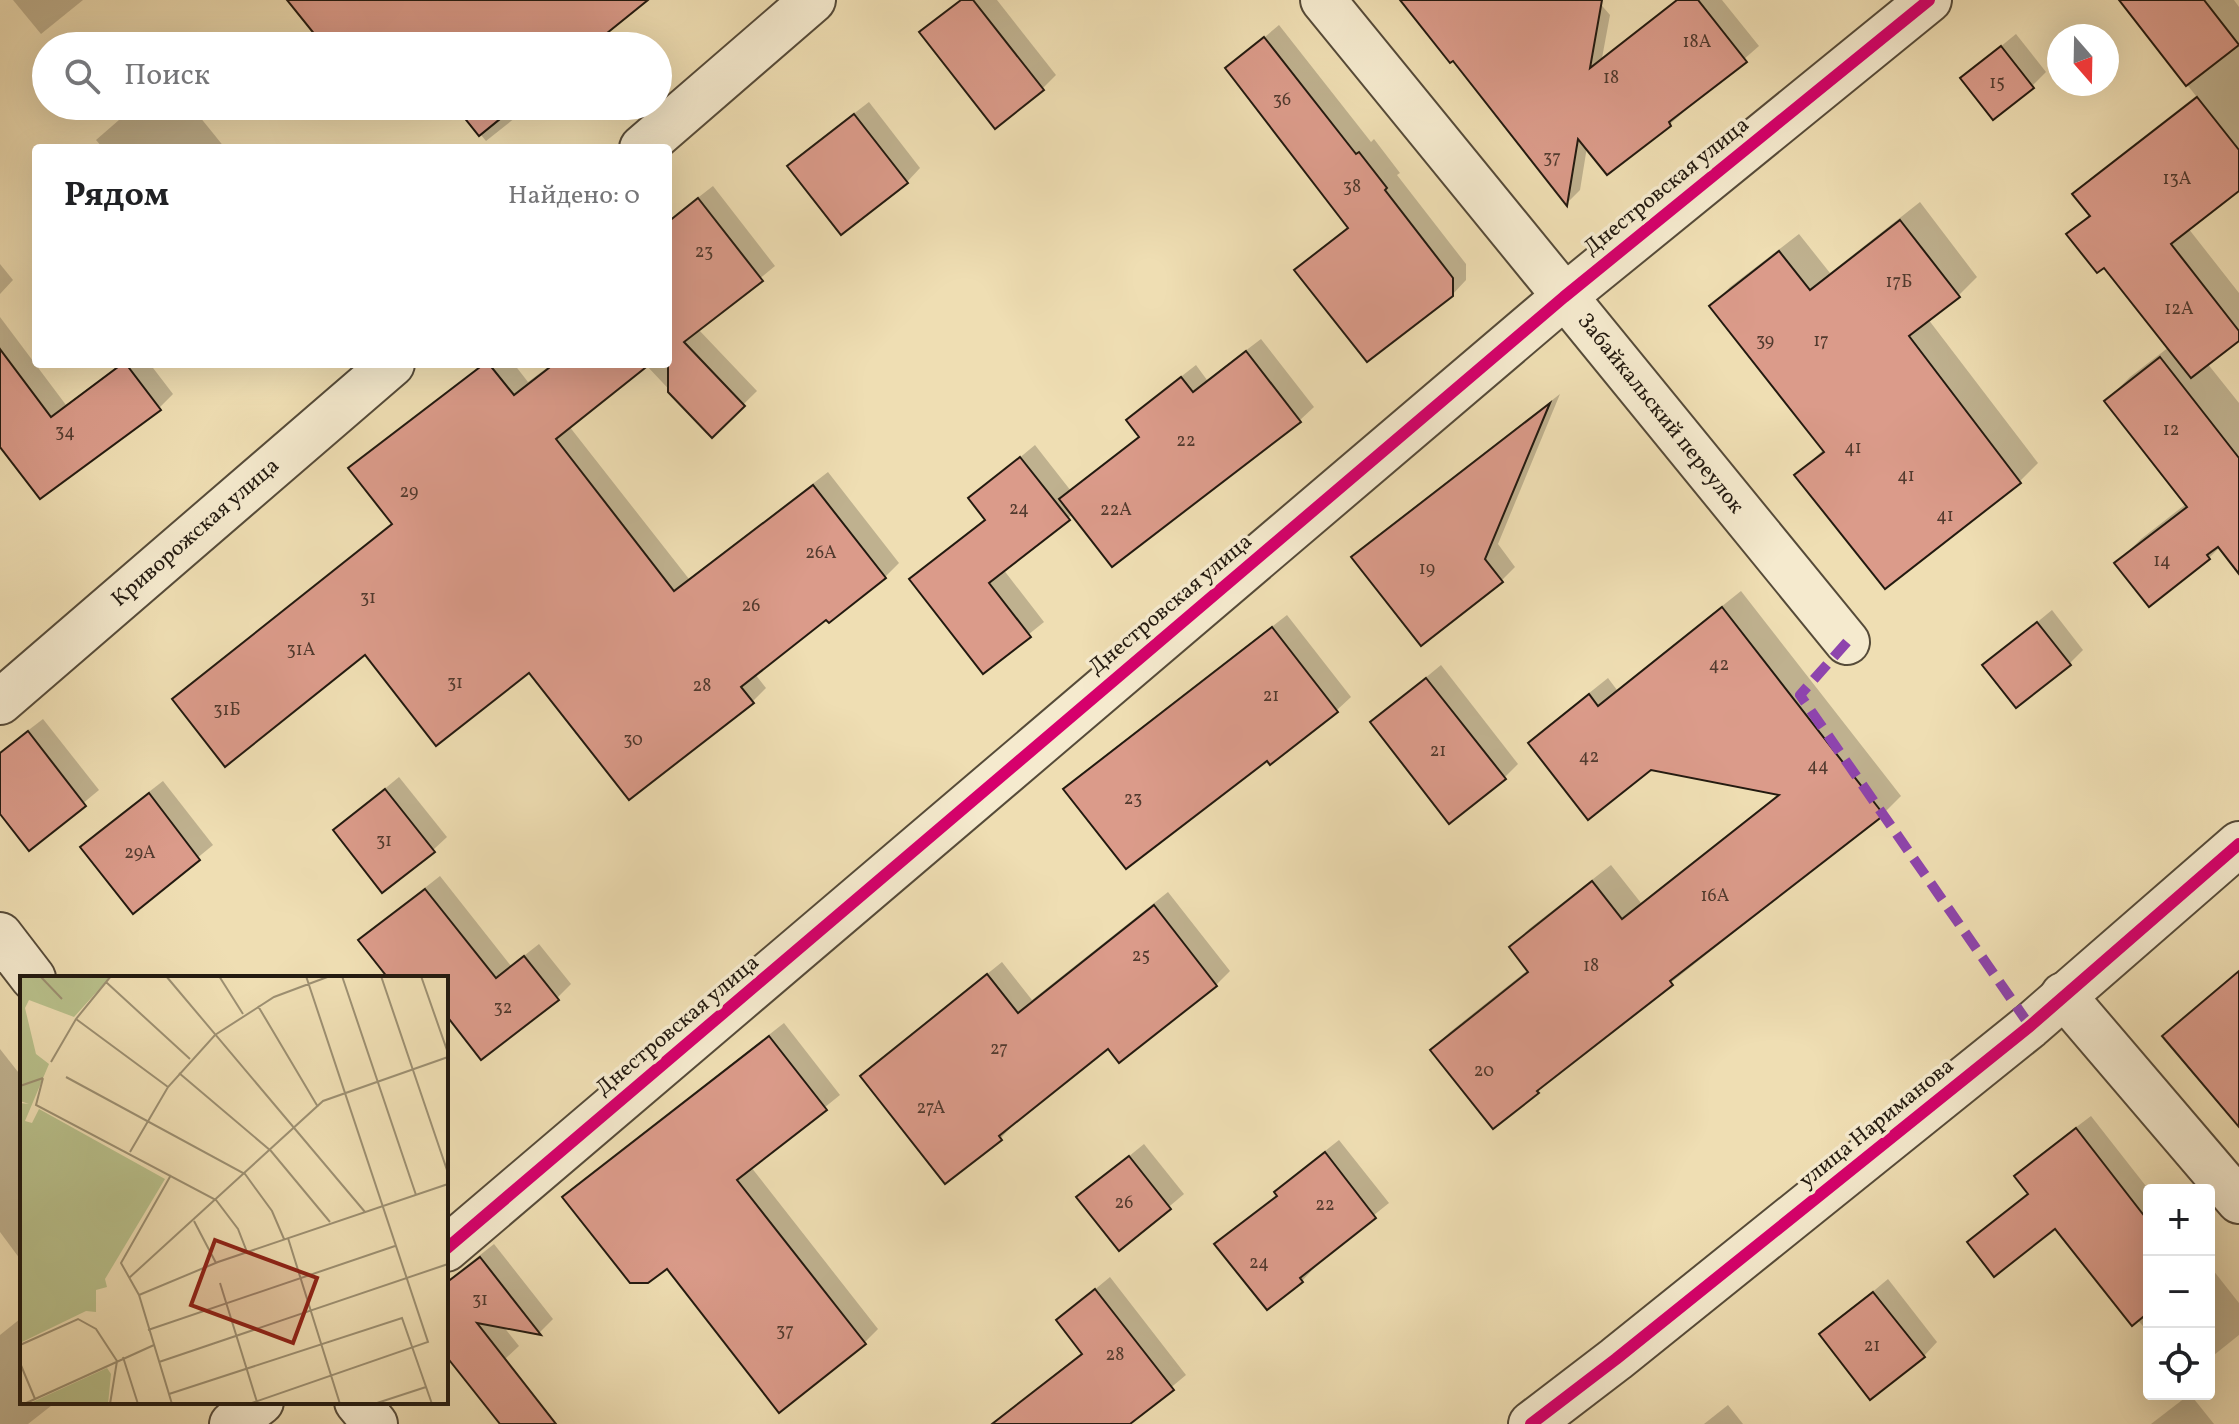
<!DOCTYPE html>
<html lang="ru">
<head>
<meta charset="utf-8">
<style>
	body { margin:0; font-family:Vollkorn,serif; background:#f2f2f2; color:#202124 }
	.controls { position:absolute; right:24px; bottom:24px; display:grid; overflow:hidden; border-radius:8px; box-shadow:0 8px 32px #0002 }
	.controls button { width:72px; height:72px; display:grid; place-items:center; padding:0; border:0; border-bottom:2px solid #e0e0e0; background:#fff; color:#202124; font:40px sans-serif }
	.compass { position:absolute; left:2047px; top:24px; width:72px; height:72px; border-radius:50%; background:#fff; box-shadow:0 8px 32px #0002; rotate:160deg }
	.list { margin:0; padding:0; list-style:none }
	h2 { display:flex; justify-content:space-between; align-items:center; height:104px; margin:0; padding:0 32px; font-size:34px }
	h2 small { font-size:26px; font-weight:400; color:#757577 }
	.icon { flex:none; width:44px; height:44px; fill:none; stroke:currentColor; stroke-width:2; stroke-linecap:round; stroke-linejoin:round }
	.map { position:relative; flex:none; width:2239px; height:1424px; overflow:hidden }
	.search { position:absolute; background:#fff; box-shadow:0 8px 32px #0002; left:32px; top:32px; width:640px; height:88px; display:flex; align-items:center; gap:20px; box-sizing:border-box; padding:0 28px; border-radius:44px; color:#757577; font-size:30px }
	.panel { position:absolute; background:#fff; box-shadow:0 8px 32px #0002; left:32px; top:144px; width:640px; height:224px; border-radius:8px }
	.map>svg:first-child { display:block }
</style>
</head>
<body>
<div class="map">
<svg width="2239" height="1424" viewBox="0 0 2239 1424">
	<rect width="100%" height="100%" fill="#efdeb3"/>
	<filter id="stains"><feTurbulence type="fractalNoise" baseFrequency=".0025" numOctaves="4"/><feColorMatrix values="0 0 0 0 .2 0 0 0 0 .09 0 0 0 0 .02 0 0 0 .5 -.17"/></filter>
	<radialGradient id="worn" r=".72"><stop offset=".6" stop-color="#630" stop-opacity="0"/><stop offset="1" stop-color="#630" stop-opacity=".3"/></radialGradient>
	<g fill="#0003">
		<polygon points="13,0 83,0 41,34"/>
		<polygon points="960,0 997,0 1056,75 1042,89 922,33"/>
		<polygon points="1431,0 1597,0 1610,15 1602,58 1676,0 1722,0 1759,46 1670,124 1587,147 1580,190 1567,203"/>
		<polygon points="2121,0 2234,0 2239,7 2239,188 2188,228 2239,293 2239,338 2207,363 2239,403 2239,528 2209,558 2117,563 2141,539 2186,504 2106,401 2130,377 2169,347 2104,265 2069,234 2090,214 2075,194 2092,177 2196,96"/>
		<polygon points="1279,25 1371,142 1374,139 1400,173 1397,175 1466,264 1466,280 1452,295 1297,270 1349,226 1228,68"/>
		<polygon points="2016,34 2046,72 2032,86 1962,78"/>
		<polygon points="869,102 920,168 907,182 790,166 804,152"/>
		<polygon points="135,106 191,106 225,148 103,148 96,140"/>
		<polygon points="457,106 530,106 486,141"/>
		<polygon points="713,186 775,266 698,329 757,391 712,435 646,365 569,426 689,579 828,472 899,563 885,577 829,620 827,617 755,674 766,688 752,702 529,670 365,652 174,699 188,685 394,523 351,469 365,455 483,364 514,364 528,382 552,364 668,364 668,221"/>
		<polygon points="1920,202 1977,277 1959,295 1928,319 2038,463 2020,481 1886,586 1797,475 1824,449 1712,306 1730,287 1799,234 1830,273"/>
		<polygon points="0,264 13,280 0,294"/>
		<polygon points="0,317 66,405 120,364 150,364 173,394 159,408 0,443"/>
		<polygon points="1261,339 1314,407 1300,420 1113,564 1073,514 1003,569 1044,622 983,671 911,579 986,518 971,498 1035,445 1071,491 1140,436 1128,420 1142,407 1196,365 1207,380"/>
		<polygon points="1560,394 1498,544 1515,567 1502,580 1354,557 1368,543"/>
		<polygon points="1741,591 1901,796 1883,814 1556,1074 1537,1092 1432,1050 1450,1032 1529,969 1511,947 1529,929 1611,865 1641,903 1780,793 1531,743 1549,725 1608,678 1617,690"/>
		<polygon points="2052,610 2083,650 2069,664 1985,665"/>
		<polygon points="1287,615 1351,697 1337,710 1270,762 1267,758 1066,789 1080,775"/>
		<polygon points="1441,665 1518,764 1505,777 1372,722"/>
		<polygon points="43,719 99,790 29,848 0,810 0,752"/>
		<polygon points="399,777 447,837 433,850 335,830"/>
		<polygon points="163,781 213,845 133,911 83,847 96,833"/>
		<polygon points="440,876 511,966 539,944 571,984 557,998 446,1012 446,978 391,978 361,940 375,927"/>
		<polygon points="1168,892 1230,971 1216,985 1109,1047 1013,1122 1014,1124 1001,1138 945,1182 877,1063 1002,962 1032,1000"/>
		<polygon points="784,1023 840,1095 751,1167 878,1329 864,1343 667,1266 565,1198 579,1184"/>
		<polygon points="0,1049 22,1077 20,1259 0,1232"/>
		<polygon points="2091,1116 2149,1190 2149,1333 2056,1226 1969,1242 2029,1192 2016,1176 2030,1162"/>
		<polygon points="1339,1140 1389,1203 1313,1264 1315,1267 1302,1281 1217,1244 1279,1194 1277,1192 1291,1178"/>
		<polygon points="1144,1144 1184,1194 1119,1249 1079,1197"/>
		<polygon points="494,1244 553,1319 540,1332 503,1326 519,1346 505,1359 446,1352 446,1282"/>
		<polygon points="2209,1265 2239,1303 2239,1335 2209,1359"/>
		<polygon points="1110,1277 1186,1375 1127,1424 992,1424 1083,1352 1058,1320"/>
		<polygon points="1888,1279 1937,1342 1924,1356 1821,1335"/>
		<polygon points="20,1319 22,1322 22,1402 56,1402 28,1424 0,1424 0,1335"/>
		<polygon points="2190,1394 2214,1424 2151,1424"/>
		<polygon points="1728,1405 1743,1424 1704,1424"/>
	</g>
	<g fill="#db9b8a" stroke="#231a10" stroke-width="2">
		<polygon points="287,0 648,0 591,46 324,46"/>
		<polygon points="961,0 973,0 1044,90 995,129 919,32"/>
		<polygon points="1400,0 1602,0 1590,68 1677,0 1698,0 1747,62 1669,122 1671,126 1607,175 1578,139 1567,206 1453,61 1450,63"/>
		<polygon points="2119,0 2204,0 2239,45 2186,86"/>
		<polygon points="1264,37 1356,154 1359,152 1387,188 1385,190 1453,278 1453,296 1367,362 1294,270 1348,228 1225,68"/>
		<polygon points="2001,46 2034,88 1993,120 1960,78"/>
		<polygon points="2197,97 2239,150 2239,191 2171,244 2239,331 2239,341 2191,378 2104,268 2097,273 2066,234 2090,216 2072,194"/>
		<polygon points="455,106 516,106 479,136"/>
		<polygon points="854,114 908,183 841,235 787,166"/>
		<polygon points="698,198 763,281 684,342 745,406 712,438 668,392 668,222"/>
		<polygon points="1900,220 1960,297 1909,336 2021,483 1885,589 1794,475 1824,452 1709,306 1779,251 1810,290"/>
		<polygon points="0,349 51,417 122,364 126,364 161,410 40,499 0,447"/>
		<polygon points="1246,351 1301,422 1112,567 1059,499 1139,437 1126,420 1181,377 1193,392"/>
		<polygon points="2160,357 2239,458 2239,574 2218,547 2207,555 2210,559 2149,607 2114,563 2187,507 2104,401"/>
		<polygon points="484,364 489,364 514,395 554,364 650,364 556,439 674,591 813,485 886,578 829,623 826,620 741,687 754,703 629,800 529,673 436,746 365,655 225,767 172,699 392,524 348,468"/>
		<polygon points="1550,403 1485,559 1503,582 1421,646 1351,557"/>
		<polygon points="1020,457 1070,520 989,583 1031,637 983,674 909,579 985,520 968,498"/>
		<polygon points="1722,607 1884,815 1670,981 1673,985 1537,1091 1539,1093 1493,1129 1430,1050 1528,972 1509,947 1592,881 1622,919 1779,795 1651,770 1588,820 1528,743 1589,694 1598,706"/>
		<polygon points="2037,622 2071,665 2016,708 1982,665"/>
		<polygon points="1272,627 1338,712 1270,765 1267,761 1126,869 1063,789"/>
		<polygon points="1426,678 1506,779 1449,824 1370,722"/>
		<polygon points="28,731 86,806 29,851 0,814 0,753"/>
		<polygon points="385,789 435,852 382,893 333,830"/>
		<polygon points="149,793 200,860 133,914 80,847"/>
		<polygon points="425,889 496,978 524,956 559,1000 481,1060 446,1015 446,978 388,978 358,940"/>
		<polygon points="1154,905 1217,986 1119,1063 1108,1049 999,1136 1002,1140 945,1184 860,1076 987,974 1018,1013"/>
		<polygon points="2239,971 2239,1127 2162,1036"/>
		<polygon points="769,1036 827,1110 737,1180 866,1344 779,1413 667,1269 648,1283 630,1283 562,1197"/>
		<polygon points="2076,1128 2149,1222 2149,1312 2132,1326 2055,1229 1994,1277 1967,1242 2028,1194 2014,1176"/>
		<polygon points="1325,1152 1376,1218 1300,1278 1303,1282 1267,1310 1214,1244 1277,1196 1274,1192"/>
		<polygon points="1129,1156 1171,1209 1119,1251 1076,1197"/>
		<polygon points="480,1257 541,1335 477,1323 556,1424 500,1424 446,1356 446,1283"/>
		<polygon points="1095,1289 1174,1390 1130,1424 992,1424 1082,1354 1056,1320"/>
		<polygon points="1873,1292 1925,1357 1870,1400 1819,1334"/>
	</g>
	<g fill="none" stroke-linecap="round" stroke-linejoin="round">
		<defs>
			<g id="minor">
				<polyline points="1323,0 1847,642"/>
				<polyline points="642,148 813,0"/>
				<polyline points="0,702 392,364"/>
				<polyline points="0,935 33,978"/>
				<polyline points="2063,995 2239,1201"/>
				<polyline points="446,1249 1564,297 1929,0"/>
				<polyline points="357,1402 375,1424"/>
				<polyline points="232,1424 261,1402"/>
			</g>
			<polyline id="tertiary" points="1531,1424 1616,1359 2030,1026 2239,844"/>
		</defs>
		<use href="#minor" stroke="#564b39" stroke-width="48"/>
		<use href="#tertiary" stroke="#564b39" stroke-width="48"/>
		<use href="#minor" stroke="#f5eace" stroke-width="44"/>
		<use href="#tertiary" stroke="#f5eace" stroke-width="44"/>
		<polyline stroke="#8e44ad" stroke-width="10" stroke-dasharray="20 10" stroke-linecap="butt" points="1847,642 1800,695 2030,1026"/>
		<defs>
			<g id="cycleway">
				<polyline points="446,1249 1564,297 1929,0"/>
				<polyline points="1531,1424 1616,1359 2030,1026 2239,844"/>
			</g>
		</defs>
		<use href="#cycleway" stroke="#f5eace" stroke-width="17"/>
		<use href="#cycleway" stroke="#d6006c" stroke-width="12"/>
	</g>
	<g text-anchor="middle" dominant-baseline="central" stroke-width="7" stroke-linejoin="round" paint-order="stroke">
		<g font-size="18" fill="#513a2e">
			<text x="1697" y="42">18А</text>
			<text x="1611" y="78">18</text>
			<text x="1997" y="83">15</text>
			<text x="1282" y="100">36</text>
			<text x="1552" y="158">37</text>
			<text x="2177" y="179">13А</text>
			<text x="1352" y="187">38</text>
			<text x="704" y="252">23</text>
			<text x="1899" y="282">17Б</text>
			<text x="2179" y="309">12А</text>
			<text x="1765" y="341">39</text>
			<text x="1821" y="341">17</text>
			<text x="2171" y="430">12</text>
			<text x="65" y="432">34</text>
			<text x="1186" y="441">22</text>
			<text x="1853" y="448">41</text>
			<text x="1906" y="476">41</text>
			<text x="409" y="492">29</text>
			<text x="1019" y="509">24</text>
			<text x="1116" y="510">22А</text>
			<text x="1945" y="516">41</text>
			<text x="821" y="553">26А</text>
			<text x="2162" y="561">14</text>
			<text x="1427" y="569">19</text>
			<text x="368" y="598">31</text>
			<text x="751" y="606">26</text>
			<text x="301" y="650">31А</text>
			<text x="1719" y="665">42</text>
			<text x="455" y="683">31</text>
			<text x="702" y="686">28</text>
			<text x="1271" y="696">21</text>
			<text x="227" y="710">31Б</text>
			<text x="633" y="740">30</text>
			<text x="1438" y="751">21</text>
			<text x="1589" y="757">42</text>
			<text x="1818" y="766">44</text>
			<text x="1133" y="799">23</text>
			<text x="384" y="841">31</text>
			<text x="140" y="853">29А</text>
			<text x="1715" y="896">16А</text>
			<text x="1141" y="956">25</text>
			<text x="1591" y="966">18</text>
			<text x="503" y="1008">32</text>
			<text x="999" y="1049">27</text>
			<text x="1484" y="1071">20</text>
			<text x="931" y="1108">27А</text>
			<text x="1124" y="1203">26</text>
			<text x="1325" y="1205">22</text>
			<text x="1259" y="1263">24</text>
			<text x="480" y="1300">31</text>
			<text x="785" y="1331">37</text>
			<text x="1872" y="1346">21</text>
			<text x="1115" y="1355">28</text>
		</g>
		<g font-size="22" fill="#231a10" stroke="#f5eace">
			<text transform="translate(1667 187) rotate(-39)">Днестровская улица</text>
			<text transform="translate(1660 414) rotate(51)">Забайкальский переулок</text>
			<text transform="translate(196 533) rotate(-41)">Криворожская улица</text>
			<text transform="translate(1171 605) rotate(-40)">Днестровская улица</text>
			<text transform="translate(678 1026) rotate(-40)">Днестровская улица</text>
			<text transform="translate(1877 1124) rotate(-39)">улица Нариманова</text>
		</g>
	</g>
	<g transform="translate(20 976)">
		<rect width="428" height="428" fill="#efdeb3"/>
		<path d="M0 0H91L54 41 9 24 5 32 16 78 29 88 5 145 12 147 19 133 145 203 85 303 87 311 76 314V336L66 335 0 367V127L9 128 0 125ZM87 392 91 398 88 428H8Z" fill="#b9c18c"/>
		<path fill="none" stroke="#9d9072" stroke-width="2" d="M20 0 42 23M146 0 345 236M199 0 223 38M322 0 396 219M361 0 428 197M401 0 428 77M86 6 170 83M238 30 298 131M56 43 148 111M31 86 56 43 91 0M159 97 251 175 310 246M46 101 225 198 252 235 264 263M23 102 16 129 196 224 218 253 227 276M0 110 23 102M110 176 148 111 195 59 254 21 310 0M151 199 101 287 119 319 152 428M174 245 196 287M268 262 320 428M109 302 303 125 428 81M200 307 237 426M119 319 198 286 428 208M128 354 375 270M0 369 58 343 76 353 97 385M103 381 118 428M139 386 428 288M0 387 15 423M149 418 382 342 412 428M4 428 134 369M90 428 97 385M229 428 408 366 286 0M354 428 406 411"/>
		<path fill="#8f2418" fill-opacity="0.15" stroke="#8f2418" stroke-width="4" d="M195 264 297 302 273 367 171 329Z"/>
		<rect width="428" height="428" fill="none" stroke="#231a10" stroke-width="4"/>
	</g>
	<rect width="100%" height="100%" filter="url(#stains)"/>
	<rect width="100%" height="100%" fill="url(#worn)"/>
</svg>
<div class="controls">
<button>+</button>
<button>−</button>
<button><svg class="icon" aria-label="locate" viewBox="0 0 24 24"><circle cx="12" cy="12" r="6"/><path d="M12 2v4M12 18v4M2 12h4M18 12h4"/></svg></button>
</div>
<svg class="compass" viewBox="-18 -18 36 36"><path d="M0-13l5 13h-10z" fill="#e53935"/><path d="M0 13l5-13h-10z" fill="#757577"/></svg>
<div class="search"><svg class="icon" aria-label="search" viewBox="0 0 24 24"><circle cx="10" cy="10" r="6"/><path d="M15 15l6 6"/></svg>Поиск</div>
<section class="panel">
<h2>Рядом<small>Найдено: 0</small></h2>
<ul class="list">
</ul>
</section>
</div>
</body>
</html>
